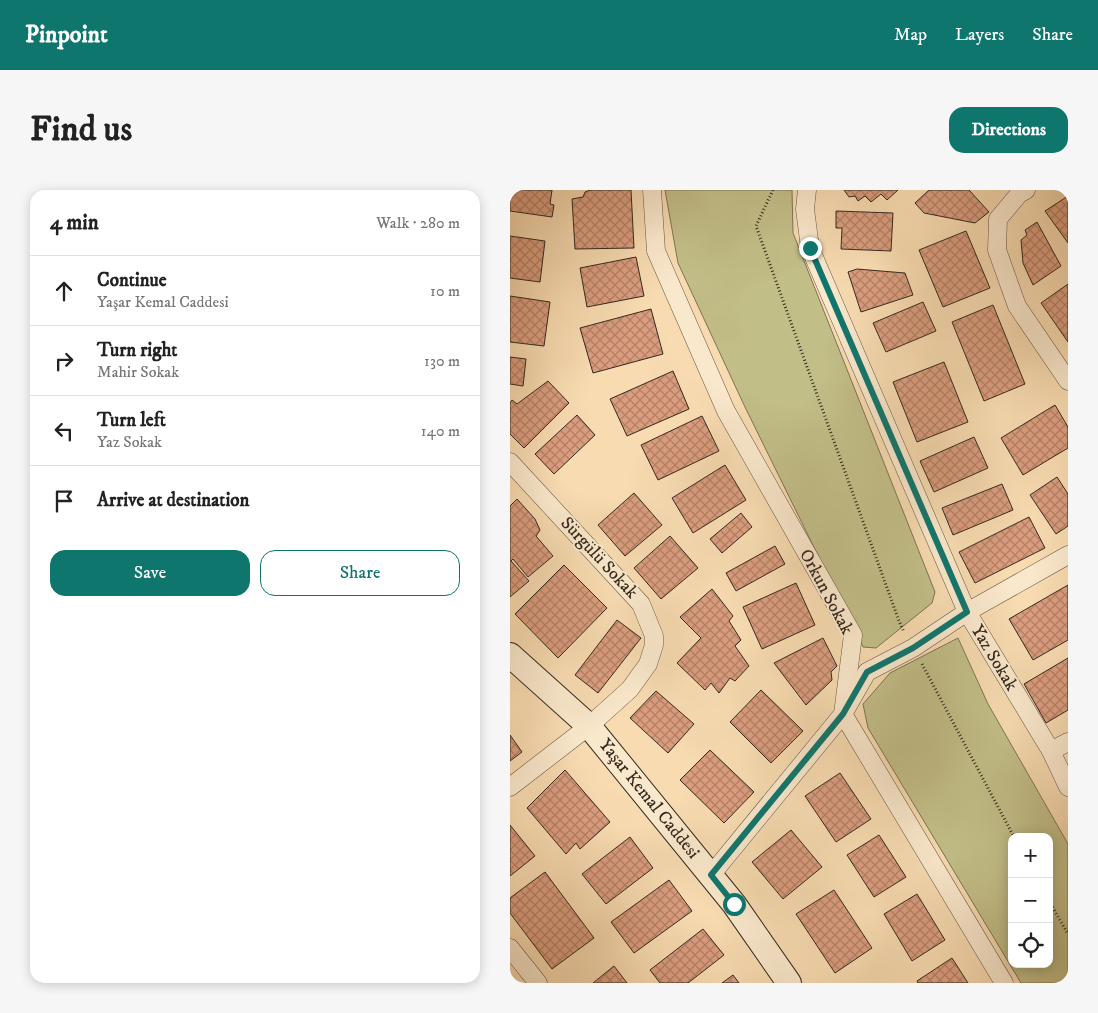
<!DOCTYPE html>
<html lang="en">
<head>
<meta charset="utf-8">
<style>
	body { margin:0; font-family:"IM FELL DW Pica",serif; background:#f6f6f6; color:#222 }
	.controls { position:absolute; right:15px; bottom:15px; display:grid; overflow:hidden; border-radius:10px; box-shadow:0 2px 12px #0003 }
	.controls button { width:45px; height:45px; display:grid; place-items:center; padding:0; border:0; border-bottom:1px solid #e0e0e0; background:#fff; color:#222; font:25px sans-serif }
	.stop { position:absolute; width:15px; height:15px; margin:-11px; border:4px solid #0f766e; border-radius:50%; background:#fff }
	.stop.end { background:#0f766e; border-color:#fff; box-shadow:0 1px 5px #0008 }
	.list { margin:0; padding:0; list-style:none }
	h2 { display:flex; justify-content:space-between; align-items:center; height:65px; margin:0; padding:0 20px; font-size:21px }
	h2 small { font-size:16px; font-weight:400; color:#767676 }
	.list li { display:grid; grid-template-columns:32px 1fr auto; gap:15px; align-items:center; box-sizing:border-box; height:70px; padding:0 20px; border-top:1px solid #e0e0e0 }
	.list b { display:block; font-size:19px; white-space:nowrap }
	.list p { margin:0; font-size:16px; white-space:nowrap; color:#767676 }
	.list em { font-size:16px; font-style:normal; color:#767676 }
	.actions { display:flex; gap:10px; padding:15px 20px }
	.actions a { flex:1; padding:11px 0; border:1px solid #0f766e; border-radius:15px; text-align:center; font-size:18px; color:#0f766e }
	.actions .main { background:#0f766e; color:#fff }
	.icon { flex:none; width:28px; height:28px; fill:none; stroke:currentColor; stroke-width:2; stroke-linecap:round; stroke-linejoin:round }
	.map { position:relative; flex:none; width:558px; height:793px; overflow:hidden; border-radius:15px }
	header { display:flex; align-items:center; gap:30px; box-sizing:border-box; height:70px; padding:0 25px; background:#0f766e; color:#fff }
	header strong { font-size:24px }
	nav { display:flex; gap:28px; margin-inline-start:auto; font-size:18px }
	.intro { display:flex; align-items:center; justify-content:space-between; box-sizing:border-box; height:120px; padding:0 30px }
	h1 { margin:0; font-size:35px }
	.button { padding:12px 22px; border-radius:15px; background:#0f766e; color:#fff; font-size:18px; font-weight:700 }
	main { display:flex; gap:30px; padding:0 30px }
	aside { flex:1; background:#fff; border-radius:15px; box-shadow:0 2px 12px #0003 }
	.map>svg:first-child { display:block }
</style>
</head>
<body>
<header>
<strong>Pinpoint</strong>
<nav><a>Map</a><a>Layers</a><a>Share</a></nav>
</header>
<div class="intro"><h1>Find us</h1><a class="button">Directions</a></div>
<main>
<aside>
<h2>4 min<small>Walk · 280 m</small></h2>
<ul class="list">
<li><svg class="icon" aria-label="ahead" viewBox="0 0 24 24"><path d="M12 20V5M6 11l6-6 6 6"/></svg><div><b>Continue</b><p>Yaşar Kemal Caddesi</p></div><em>10 m</em></li>
<li><svg class="icon" aria-label="right" viewBox="0 0 24 24"><path d="M7 20v-9h11M14 6l5 5-5 5"/></svg><div><b>Turn right</b><p>Mahir Sokak</p></div><em>130 m</em></li>
<li><svg class="icon" aria-label="left" viewBox="0 0 24 24"><path d="M17 20v-9H6M10 6l-5 5 5 5"/></svg><div><b>Turn left</b><p>Yaz Sokak</p></div><em>140 m</em></li>
<li><svg class="icon" aria-label="arrive" viewBox="0 0 24 24"><path d="M6 21V4h12l-3 4 3 4H6"/></svg><div><b>Arrive at destination</b></div></li>
</ul>
<div class="actions"><a class="main">Save</a><a>Share</a></div>
</aside>
<div class="map">
<svg width="558" height="793" viewBox="0 0 558 793">
	<defs>
		<pattern id="building-cross-hatch" width="8" height="8" patternUnits="userSpaceOnUse" patternTransform="scale(1.25)"><rect width="8" height="8" fill="#db9d7e"/><path d="M0 0l8 8M0 8l8-8" fill="none" stroke="#b28067"/></pattern>
	</defs>
	<rect width="100%" height="100%" fill="#f8dbb1"/>
	<filter id="stains"><feTurbulence type="fractalNoise" baseFrequency=".004" numOctaves="4"/><feColorMatrix values="0 0 0 0 .2 0 0 0 0 .09 0 0 0 0 .02 0 0 0 .5 -.17"/></filter>
	<radialGradient id="worn" r=".72"><stop offset=".6" stop-color="#630" stop-opacity="0"/><stop offset="1" stop-color="#630" stop-opacity=".3"/></radialGradient>
	<g fill="#c2be88" stroke="#7b7454" fill-rule="evenodd">
		<polygon points="155,0 282,0 283,43 425,402 422,413 366,458 353,457 234,215 168,73"/>
		<path d="M448 448 478 514 558 654V793H511L358 538 353 514 380 483ZM502 647H539V774H502Z"/>
	</g>
	<g fill="url(#building-cross-hatch)" stroke="#342a1f">
		<polygon points="0,0 42,0 40,14 44,15 42,27 0,21"/>
		<polygon points="80,0 121,0 124,58 65,59 62,9 73,7 75,2"/>
		<polygon points="334,0 388,0 377,10 371,4 361,12 355,6 348,11 345,6 339,7"/>
		<polygon points="419,0 459,0 479,22 465,33 414,23 405,13"/>
		<polygon points="558,6 558,53 535,21"/>
		<polygon points="326,21 383,23 381,61 331,59 332,38 326,38"/>
		<polygon points="527,32 551,76 523,95 513,73 511,50 517,45 515,40"/>
		<polygon points="456,41 480,98 433,117 409,60"/>
		<polygon points="0,46 35,51 30,92 0,88"/>
		<polygon points="126,67 134,106 77,117 70,78"/>
		<polygon points="347,79 395,83 403,105 351,122 338,82"/>
		<polygon points="558,94 558,152 531,113"/>
		<polygon points="0,106 40,112 34,156 0,152"/>
		<polygon points="413,112 426,141 376,162 363,133"/>
		<polygon points="483,115 515,194 474,211 442,132"/>
		<polygon points="141,119 153,164 83,183 70,138"/>
		<polygon points="0,167 16,169 13,196 0,194"/>
		<polygon points="434,172 458,232 407,252 383,192"/>
		<polygon points="163,181 179,219 117,246 100,209"/>
		<polygon points="38,191 59,213 14,258 0,244 0,213 2,210 7,214"/>
		<polygon points="545,215 558,237 558,258 513,285 491,248"/>
		<polygon points="67,225 85,245 44,284 25,264"/>
		<polygon points="192,226 209,261 148,290 131,255"/>
		<polygon points="464,247 478,278 424,302 410,271"/>
		<polygon points="215,275 236,310 183,343 162,308"/>
		<polygon points="547,287 558,304 558,336 546,344 520,305"/>
		<polygon points="492,294 503,320 443,345 432,318"/>
		<polygon points="124,303 152,335 115,366 88,335"/>
		<polygon points="7,309 25,329 30,340 26,346 43,366 18,387 3,369 1,371 19,391 0,407 0,316"/>
		<polygon points="231,323 242,337 212,363 200,349"/>
		<polygon points="519,327 535,358 465,393 449,362"/>
		<polygon points="160,346 188,378 151,409 124,378"/>
		<polygon points="265,356 275,374 226,401 216,383"/>
		<polygon points="54,375 97,418 48,468 5,424"/>
		<polygon points="286,393 305,435 252,459 233,417"/>
		<polygon points="558,395 558,450 523,470 499,429"/>
		<polygon points="202,399 223,426 219,431 231,450 225,456 239,476 225,491 220,488 209,503 201,493 195,500 167,473 191,448 170,427"/>
		<polygon points="107,430 131,448 88,503 65,485"/>
		<polygon points="313,448 327,476 321,482 322,490 296,515 264,473"/>
		<polygon points="558,468 558,520 536,533 514,494"/>
		<polygon points="251,500 293,541 261,573 220,532"/>
		<polygon points="146,501 184,534 158,563 120,528"/>
		<polygon points="0,545 12,562 0,571"/>
		<polygon points="200,560 244,602 214,633 170,590"/>
		<polygon points="55,580 100,632 70,659 66,653 56,664 17,618"/>
		<polygon points="330,583 361,629 326,652 295,606"/>
		<polygon points="0,635 25,666 0,686"/>
		<polygon points="281,640 312,677 273,709 242,672"/>
		<polygon points="369,645 396,687 364,707 337,665"/>
		<polygon points="120,647 143,678 96,714 72,684"/>
		<polygon points="35,682 84,748 42,779 0,723 0,708"/>
		<polygon points="159,690 182,721 124,763 101,732"/>
		<polygon points="324,700 362,758 325,783 286,724"/>
		<polygon points="407,704 435,750 402,771 374,724"/>
		<polygon points="193,739 214,765 178,793 150,793 140,780"/>
		<polygon points="442,768 458,793 408,793 407,791"/>
		<polygon points="104,776 117,793 83,793"/>
		<polygon points="223,785 229,793 212,793"/>
	</g>
	<g fill="none" stroke-linecap="round" stroke-linejoin="round">
		<defs>
			<g id="street">
				<polyline points="142,0 146,61 216,221 343,445 333,524 494,793"/>
				<polyline points="297,0 295,19 300,58 457,422 541,561 558,597"/>
				<polyline points="516,0 509,4 488,29 487,60 507,116 558,191"/>
				<polyline points="0,272 131,414 144,446 144,455 138,474 120,499 79,536 0,597"/>
				<polyline points="541,561 558,552"/>
				<polyline points="201,685 333,524 357,482 403,458 457,422 558,365"/>
				<polyline points="0,758 28,793"/>
			</g>
			<polyline id="secondary" points="0,465 79,536 224,714 279,793"/>
		</defs>
		<use href="#street" stroke="#655644" stroke-width="19"/>
		<use href="#secondary" stroke="#342a1f" stroke-width="26"/>
		<g stroke="#342a1f" stroke-width="3" stroke-dasharray="1 2.5" stroke-linecap="butt">
			<polyline points="263,0 246,36 389,431 394,442"/>
			<polyline points="412,474 504,647"/>
			<polyline points="539,711 558,744"/>
		</g>
		<use href="#street" stroke="#fae8cc" stroke-width="18"/>
		<use href="#secondary" stroke="#fae8cc" stroke-width="24"/>
	</g>
	<g fill="none" stroke-linecap="round" stroke-linejoin="round">
		<polyline stroke="#0f766e" stroke-width="6" points="224,714 201,685 333,524 357,482 403,458 457,422 300,58"/>
	</g>
	<g text-anchor="middle" dominant-baseline="central" stroke-width="4" stroke-linejoin="round" paint-order="stroke">
		<g font-size="18" fill="#342a1f" stroke="#fae8cc">
			<text transform="translate(89 368) rotate(47)">Sürgülü Sokak</text>
			<text transform="translate(316 402) rotate(62)">Orkun Sokak</text>
			<text transform="translate(484 468) rotate(59)">Yaz Sokak</text>
			<text transform="translate(139 609) rotate(51)">Yaşar Kemal Caddesi</text>
		</g>
	</g>
	<rect width="100%" height="100%" filter="url(#stains)"/>
	<rect width="100%" height="100%" fill="url(#worn)"/>
</svg>
<div class="controls">
<button>+</button>
<button>−</button>
<button><svg class="icon" aria-label="locate" viewBox="0 0 24 24"><circle cx="12" cy="12" r="6"/><path d="M12 2v4M12 18v4M2 12h4M18 12h4"/></svg></button>
</div>
<div class="stop" style="left:224px;top:714px"></div>
<div class="stop end" style="left:300px;top:58px"></div>
</div>
</main>
</body>
</html>
